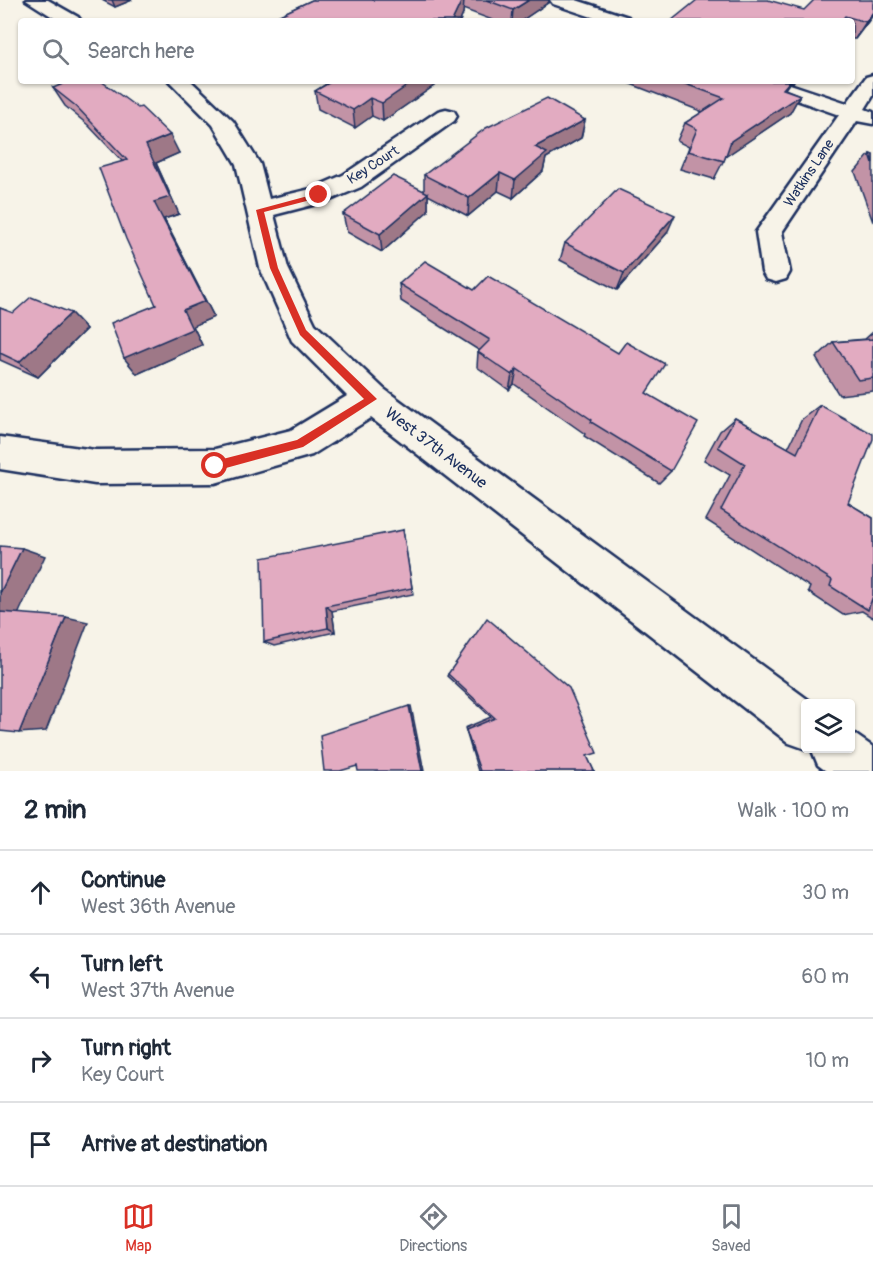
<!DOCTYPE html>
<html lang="en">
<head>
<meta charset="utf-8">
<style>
	body { margin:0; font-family:Pangolin,sans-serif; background:#f6f6f7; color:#1f2937 }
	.controls { position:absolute; right:18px; bottom:18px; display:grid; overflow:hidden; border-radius:6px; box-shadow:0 2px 4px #0004 }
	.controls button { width:54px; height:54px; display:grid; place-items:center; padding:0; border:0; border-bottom:2px solid #e0e1e3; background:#fff; color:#1f2937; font:30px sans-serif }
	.stop { position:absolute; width:18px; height:18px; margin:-14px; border:4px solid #d93025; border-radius:50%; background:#fff }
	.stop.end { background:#d93025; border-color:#fff; box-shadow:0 2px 6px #0008 }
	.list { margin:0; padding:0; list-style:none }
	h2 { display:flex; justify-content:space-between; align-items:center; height:78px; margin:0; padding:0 24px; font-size:26px }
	h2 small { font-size:20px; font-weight:400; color:#747a83 }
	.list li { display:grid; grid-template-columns:39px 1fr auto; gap:18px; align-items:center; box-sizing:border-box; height:84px; padding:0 24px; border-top:2px solid #e0e1e3 }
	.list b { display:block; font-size:22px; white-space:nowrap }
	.list p { margin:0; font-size:20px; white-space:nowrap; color:#747a83 }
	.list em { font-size:20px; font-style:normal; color:#747a83 }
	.icon { flex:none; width:33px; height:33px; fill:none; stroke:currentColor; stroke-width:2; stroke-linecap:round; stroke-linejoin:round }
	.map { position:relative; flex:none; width:873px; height:771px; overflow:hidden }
	.search { position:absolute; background:#fff; box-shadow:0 2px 4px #0004; left:18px; right:18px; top:18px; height:66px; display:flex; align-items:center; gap:15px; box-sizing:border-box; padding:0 21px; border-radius:6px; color:#747a83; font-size:22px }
	.sheet { height:414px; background:#fff }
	nav { display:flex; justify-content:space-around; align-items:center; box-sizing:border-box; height:84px; border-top:2px solid #e0e1e3; background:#fff; font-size:16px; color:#747a83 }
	nav a { display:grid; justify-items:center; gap:3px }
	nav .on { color:#d93025 }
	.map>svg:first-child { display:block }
</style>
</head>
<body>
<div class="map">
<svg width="873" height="771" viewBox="0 0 873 771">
	<rect width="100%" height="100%" fill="#f7f3e8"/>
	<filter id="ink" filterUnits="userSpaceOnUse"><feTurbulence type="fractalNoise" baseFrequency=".0167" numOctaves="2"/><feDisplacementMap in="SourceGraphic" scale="12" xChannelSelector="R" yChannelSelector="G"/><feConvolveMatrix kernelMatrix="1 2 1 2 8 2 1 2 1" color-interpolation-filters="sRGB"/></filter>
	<g filter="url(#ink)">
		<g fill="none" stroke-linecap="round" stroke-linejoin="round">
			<defs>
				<g id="minor">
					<polygon points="26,0 48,0 78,17 81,21 59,21"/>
					<polygon points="550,0 576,0 628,17 631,21 604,21 553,4"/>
					<polygon points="873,75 873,96 865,109 873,112 873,124 857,121 782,232 790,272 786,279 776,282 766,279 762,272 756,232 839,115 754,85 751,81 781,81 847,103 866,77"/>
					<polygon points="169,81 191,81 233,121 260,164 269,199 311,189 343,175 438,111 446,109 454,111 457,116 454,121 361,187 328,201 274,215 288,268 315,324 384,389 814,704 806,704 806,748 808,748 806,749 789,743 371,418 312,455 215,483 95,484 0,469 0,437 95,450 215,449 291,430 347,396 292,341 260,268 236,164 213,125"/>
					<polygon points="850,731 873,747 873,771 826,771 818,765 811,748 850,748"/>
				</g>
			</defs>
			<use href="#minor" stroke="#1b2f5e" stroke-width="5"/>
			<use href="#minor" fill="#f7f3e8" fill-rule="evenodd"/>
		</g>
		<g fill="#c293a6" stroke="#1b2f5e" stroke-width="1.5">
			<polygon points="102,0 132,0 115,7"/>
			<polygon points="312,0 549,0 549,2 521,21 495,21 463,9 463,14 460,21 267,21"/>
			<polygon points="873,0 873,15 855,39 852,39 852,21 671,21 804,10"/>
			<polygon points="323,81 441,81 383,121 372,116 355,128 318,109 315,91 328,83"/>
			<polygon points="623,81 794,81 793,83 790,82 785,89 800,95 790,113 726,156 714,179 680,169 689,147 677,141 685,123 703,112"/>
			<polygon points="53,88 179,153 156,163 179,214 164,219 214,317 193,326 202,345 137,374 156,305 122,161 88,125 65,106"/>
			<polygon points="585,120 581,138 546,158 543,171 513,198 498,191 468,216 428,195 428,211 382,252 347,232 343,214 424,191 424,175"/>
			<polygon points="870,154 873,155 873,222 855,172"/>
			<polygon points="667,233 617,290 560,260 565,243"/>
			<polygon points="399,284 646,393 671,471 659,483 584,436 585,434 514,384 509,390 477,367 478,352 480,351 401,301"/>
			<polygon points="0,308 13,313 71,313 86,329 38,377 0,360"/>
			<polygon points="873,332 873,391 839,395 816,358 833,342 865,339"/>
			<polygon points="820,405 848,503 873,518 873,618 862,611 843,615 808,592 810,587 706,520 730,475 704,460 720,431 735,418 788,448 802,419"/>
			<polygon points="403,530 413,594 332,611 335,632 274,646 264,642"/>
			<polygon points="448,674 587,756 594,771 478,771 465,728 491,717 447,676"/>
		</g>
		<g fill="#9e7887" stroke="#1b2f5e" stroke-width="1.5">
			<polygon points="112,0 132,0 115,7"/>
			<polygon points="462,0 464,0 463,14 460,21 452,21"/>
			<polygon points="529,0 549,0 549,2 521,21 512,21 513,10"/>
			<polygon points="873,12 873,15 855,39 866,22"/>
			<polygon points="414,81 441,81 383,121 382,103"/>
			<polygon points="800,95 790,113 722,159 731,141"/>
			<polygon points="370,98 372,116 355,128 353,110"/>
			<polygon points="585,120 581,138 546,158 543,171 513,198 515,180 535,147"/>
			<polygon points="170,135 179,153 156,163 179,214 164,219 214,317 193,326 202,345 137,374 124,358 183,310 154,202 146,145"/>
			<polygon points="500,173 498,191 468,216 469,198"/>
			<polygon points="428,193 428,211 382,252 380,234"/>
			<polygon points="675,215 667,233 617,290 624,273"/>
			<polygon points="71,313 86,329 38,377 19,362"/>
			<polygon points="517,369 514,384 509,390 512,375"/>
			<polygon points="22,548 45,556 17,617 0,613 0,593"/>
			<polygon points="326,606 332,611 335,632 328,628"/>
			<polygon points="66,617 88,622 46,731 19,733"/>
			<polygon points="409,706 411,706 424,771 422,771"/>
		</g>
		<g fill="#e2abc1" stroke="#1b2f5e" stroke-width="1.5">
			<polygon points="312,0 462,0 452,21 267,21"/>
			<polygon points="486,0 529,0 513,10"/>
			<polygon points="697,0 768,0 804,10 814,0 873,0 873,12 866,22 845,16 841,21 671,21"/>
			<polygon points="70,81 101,81 138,108 141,107 170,135 146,145 170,197 154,202 205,301 183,310 192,329 124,358 111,323 156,305 126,239 99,168 127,160 77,107 53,88"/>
			<polygon points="332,81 414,81 382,103 370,98 353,110 315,91"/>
			<polygon points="677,81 790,81 783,89 800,95 731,141 724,161 688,151 697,129 685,123 724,98"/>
			<polygon points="547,98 585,120 535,147 547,153 515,180 500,173 469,198 424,175 486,128"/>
			<polygon points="870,154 873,155 873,163"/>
			<polygon points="393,176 428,193 380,234 343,214"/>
			<polygon points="618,189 675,215 624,273 565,243"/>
			<polygon points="425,261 474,290 488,276 618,353 626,342 665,364 646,393 698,423 671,471 591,422 592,420 517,369 512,375 478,352 490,340 399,284"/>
			<polygon points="31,297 71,313 19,362 0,353 0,308 13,313"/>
			<polygon points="873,339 873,378 858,380 833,342"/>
			<polygon points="820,405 873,434 873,439 848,503 873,518 873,596 868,610 830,586 832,580 721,510 745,464 718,447 735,418 797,453"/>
			<polygon points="403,530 412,588 326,606 328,628 264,642 262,558"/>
			<polygon points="0,546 22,548 0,593"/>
			<polygon points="0,612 66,617 19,733 0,731"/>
			<polygon points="487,618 569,688 597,753 587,756 594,771 480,771 466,730 495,718 448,674"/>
			<polygon points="409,706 422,771 358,771 357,766 340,771 324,771 320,735"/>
		</g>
	</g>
	<polygon fill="#d93025" points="319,193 323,195 322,197 264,212 278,268 306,330 377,399 303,447 215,471 210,466 211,462 297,440 364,399 300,335 270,268 256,210"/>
	<g text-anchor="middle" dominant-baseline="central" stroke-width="6" stroke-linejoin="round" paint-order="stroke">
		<g font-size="14" fill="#1b2f5e" stroke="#f7f3e8">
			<text transform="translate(373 165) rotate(-33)">Key Court</text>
			<text transform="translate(809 173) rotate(-56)">Watkins Lane</text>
		</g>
		<g font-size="16" fill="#1b2f5e" stroke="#f7f3e8">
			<text transform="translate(436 448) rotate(37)">West 37th Avenue</text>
		</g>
	</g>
</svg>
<div class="controls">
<button><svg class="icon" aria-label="layers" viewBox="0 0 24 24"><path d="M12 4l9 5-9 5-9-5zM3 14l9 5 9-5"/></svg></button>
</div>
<div class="stop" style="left:215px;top:466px"></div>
<div class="stop end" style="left:319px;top:195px"></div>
<div class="search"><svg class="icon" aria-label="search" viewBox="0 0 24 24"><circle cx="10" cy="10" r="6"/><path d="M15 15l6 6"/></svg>Search here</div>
</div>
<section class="sheet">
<h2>2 min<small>Walk · 100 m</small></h2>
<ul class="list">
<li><svg class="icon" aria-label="ahead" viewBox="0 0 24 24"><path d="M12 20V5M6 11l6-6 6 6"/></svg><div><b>Continue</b><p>West 36th Avenue</p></div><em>30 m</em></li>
<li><svg class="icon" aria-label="left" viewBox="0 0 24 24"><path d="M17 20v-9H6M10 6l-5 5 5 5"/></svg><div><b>Turn left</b><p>West 37th Avenue</p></div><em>60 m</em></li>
<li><svg class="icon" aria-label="right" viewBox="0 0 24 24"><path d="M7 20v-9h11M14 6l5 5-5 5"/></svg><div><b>Turn right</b><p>Key Court</p></div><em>10 m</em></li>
<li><svg class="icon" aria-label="arrive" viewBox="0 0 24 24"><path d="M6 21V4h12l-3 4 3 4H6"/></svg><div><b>Arrive at destination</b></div></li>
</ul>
</section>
<nav>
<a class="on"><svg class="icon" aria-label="map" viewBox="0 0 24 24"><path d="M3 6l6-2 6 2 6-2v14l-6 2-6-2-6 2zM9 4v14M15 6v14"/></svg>Map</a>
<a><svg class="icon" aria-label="directions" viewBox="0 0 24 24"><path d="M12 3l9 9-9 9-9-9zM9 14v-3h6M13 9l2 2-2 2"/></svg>Directions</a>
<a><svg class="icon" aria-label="saved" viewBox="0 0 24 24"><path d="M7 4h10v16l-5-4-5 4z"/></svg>Saved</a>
</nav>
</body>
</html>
